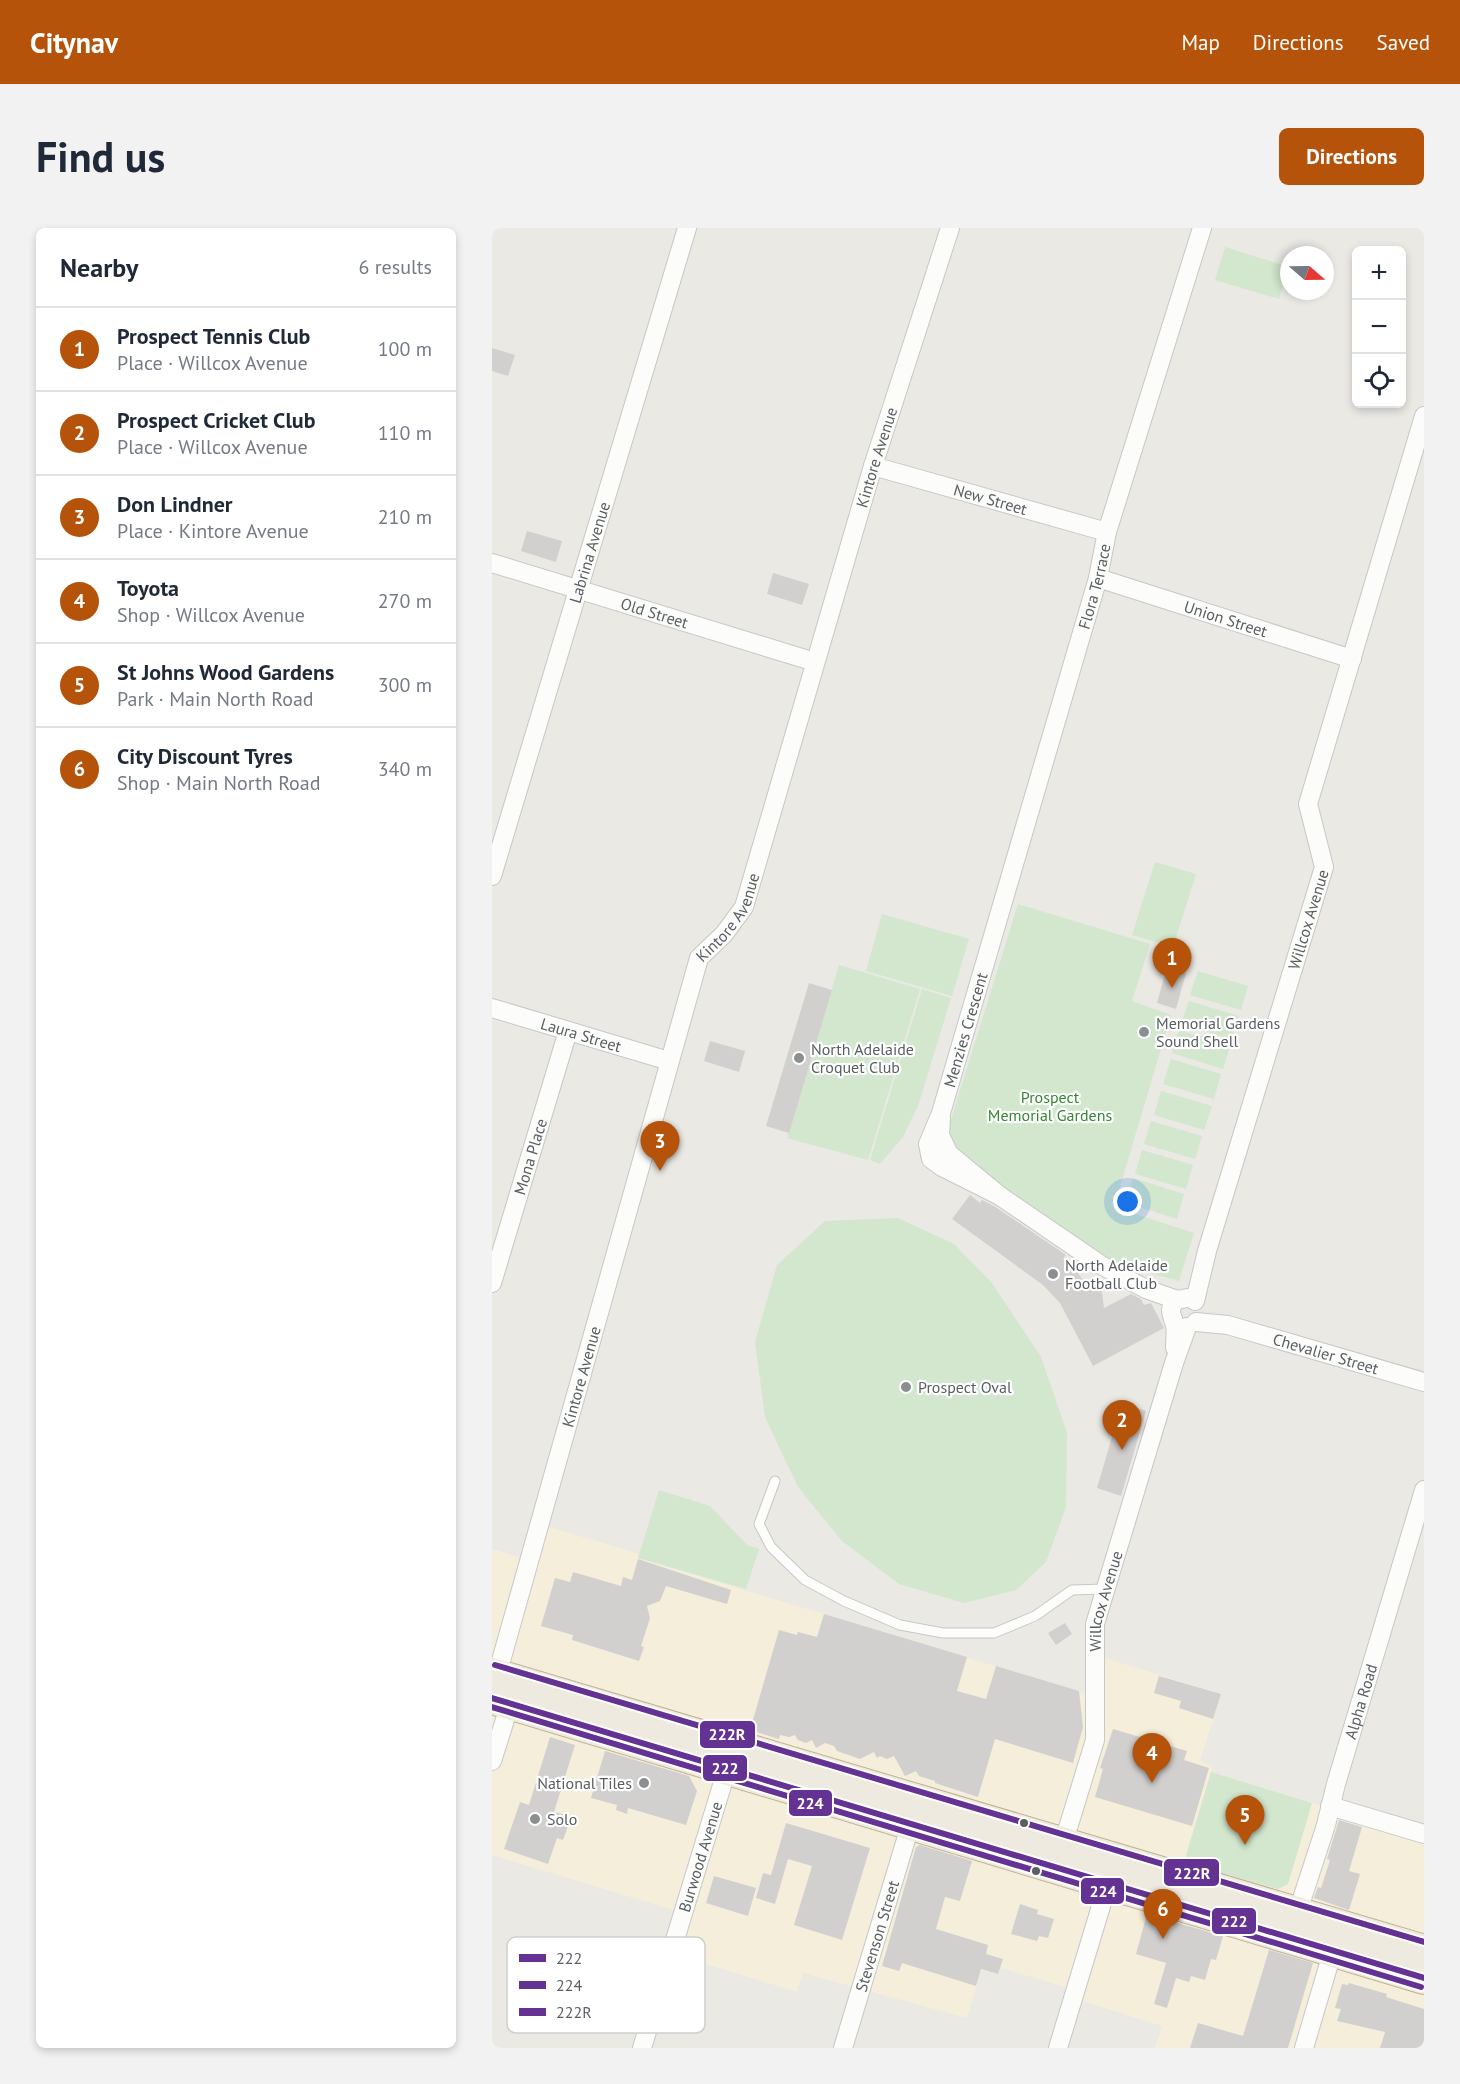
<!DOCTYPE html>
<html lang="en">
<head>
<meta charset="utf-8">
<style>
	body { margin:0; font-family:"PT Sans",sans-serif; background:#f2f2f3; color:#1f2937 }
	.controls { position:absolute; right:18px; top:18px; display:grid; overflow:hidden; border-radius:9px; box-shadow:0 3px 9px #0003 }
	.controls button { width:54px; height:54px; display:grid; place-items:center; padding:0; border:0; border-bottom:2px solid #e0e1e3; background:#fff; color:#1f2937; font:30px sans-serif }
	.compass { position:absolute; left:788px; top:18px; width:54px; height:54px; border-radius:50%; background:#fff; box-shadow:0 3px 9px #0003; rotate:110deg }
	.you { position:absolute; left:636px; top:974px; width:21px; height:21px; margin:-15px; border:4px solid #fff; border-radius:50%; background:#1a73e8; box-shadow:0 0 0 9px #1a73e833 }
	.badge { display:grid; place-items:center; width:39px; height:39px; border-radius:50%; background:#b45309; color:#fff; font-size:20px; font-weight:700 }
	.pin { position:absolute; translate:-50% -50px; filter:drop-shadow(0 2px 3px #0008) }
	.pin::after { content:''; position:absolute; top:32px; width:21px; height:18px; background:inherit; clip-path:polygon(0 0,100% 0,50% 100%) }
	.list { margin:0; padding:0; list-style:none }
	h2 { display:flex; justify-content:space-between; align-items:center; height:78px; margin:0; padding:0 24px; font-size:26px }
	h2 small { font-size:20px; font-weight:400; color:#747a83 }
	.list li { display:grid; grid-template-columns:39px 1fr auto; gap:18px; align-items:center; box-sizing:border-box; height:84px; padding:0 24px; border-top:2px solid #e0e1e3 }
	.list b { display:block; font-size:22px; white-space:nowrap }
	.list p { margin:0; font-size:20px; white-space:nowrap; color:#747a83 }
	.list em { font-size:20px; font-style:normal; color:#747a83 }
	.icon { flex:none; width:33px; height:33px; fill:none; stroke:currentColor; stroke-width:2; stroke-linecap:round; stroke-linejoin:round }
	.map { position:relative; flex:none; width:932px; height:1820px; overflow:hidden; border-radius:9px }
	header { display:flex; align-items:center; gap:36px; box-sizing:border-box; height:84px; padding:0 30px; background:#b45309; color:#fff }
	header strong { font-size:28px }
	nav { display:flex; gap:33px; margin-inline-start:auto; font-size:21px }
	.intro { display:flex; align-items:center; justify-content:space-between; box-sizing:border-box; height:144px; padding:0 36px }
	h1 { margin:0; font-size:42px }
	.button { padding:15px 27px; border-radius:9px; background:#b45309; color:#fff; font-size:21px; font-weight:700 }
	main { display:flex; gap:36px; padding:0 36px }
	aside { flex:1; background:#fff; border-radius:9px; box-shadow:0 3px 9px #0003 }
	.map>svg:first-child { display:block }
</style>
</head>
<body>
<header>
<strong>Citynav</strong>
<nav><a>Map</a><a>Directions</a><a>Saved</a></nav>
</header>
<div class="intro"><h1>Find us</h1><a class="button">Directions</a></div>
<main>
<aside>
<h2>Nearby<small>6 results</small></h2>
<ul class="list">
<li><span class="badge">1</span><div><b>Prospect Tennis Club</b><p>Place · Willcox Avenue</p></div><em>100 m</em></li>
<li><span class="badge">2</span><div><b>Prospect Cricket Club</b><p>Place · Willcox Avenue</p></div><em>110 m</em></li>
<li><span class="badge">3</span><div><b>Don Lindner</b><p>Place · Kintore Avenue</p></div><em>210 m</em></li>
<li><span class="badge">4</span><div><b>Toyota</b><p>Shop · Willcox Avenue</p></div><em>270 m</em></li>
<li><span class="badge">5</span><div><b>St Johns Wood Gardens</b><p>Park · Main North Road</p></div><em>300 m</em></li>
<li><span class="badge">6</span><div><b>City Discount Tyres</b><p>Shop · Main North Road</p></div><em>340 m</em></li>
</ul>
</aside>
<div class="map">
<svg width="932" height="1820" viewBox="0 0 932 1820">
	<rect width="100%" height="100%" fill="#eae9e4"/>
	<polygon fill="#f5eedb" points="47,1296 148,1326 147,1330 602,1468 603,1427 729,1466 708,1533 721,1538 719,1544 932,1608 932,1820 663,1820 670,1798 581,1770 583,1762 509,1740 506,1746 489,1742 475,1790 311,1745 305,1764 179,1725 191,1685 0,1627 0,1321 37,1332"/>
	<g fill="#d2e7ce">
		<polygon points="733,19 797,39 787,71 723,52"/>
		<polygon points="663,634 704,646 681,719 640,707"/>
		<polygon points="526,676 658,716 640,773 679,787 622,979 702,1005 687,1053 626,1036 466,930 458,917 456,901"/>
		<polygon points="390,686 477,711 460,768 374,743"/>
		<polygon points="347,737 428,761 376,932 295,910"/>
		<polygon points="706,743 756,758 749,782 698,767"/>
		<polygon points="430,761 459,770 426,878 411,909 388,936 378,932"/>
		<polygon points="697,773 747,788 740,811 689,796"/>
		<polygon points="687,802 738,818 731,841 680,825"/>
		<polygon points="679,831 729,846 722,871 671,856"/>
		<polygon points="669,863 720,878 712,902 662,887"/>
		<polygon points="659,893 710,908 703,931 652,916"/>
		<polygon points="650,922 701,937 694,961 643,946"/>
		<polygon points="641,950 692,966 685,991 634,975"/>
		<polygon points="406,990 462,1016 500,1055 549,1129 575,1205 574,1279 554,1334 524,1362 472,1375 407,1356 350,1313 306,1259 273,1189 263,1114 285,1037 333,993"/>
		<polygon points="167,1262 218,1278 255,1317 267,1321 254,1361 146,1330"/>
		<polygon points="719,1544 820,1575 796,1656 786,1661 692,1634"/>
	</g>
	<g fill="#d2d0ce">
		<polygon points="0,120 23,127 16,148 0,143"/>
		<polygon points="35,303 70,313 64,334 29,323"/>
		<polygon points="281,345 317,356 310,377 275,366"/>
		<polygon points="675,739 694,745 684,781 665,775"/>
		<polygon points="317,755 340,762 297,905 274,898"/>
		<polygon points="218,813 253,823 247,844 212,833"/>
		<polygon points="478,967 488,975 490,972 502,978 574,1027 571,1031 581,1038 592,1054 609,1057 612,1080 639,1066 649,1071 652,1077 659,1075 672,1100 601,1138 568,1075 551,1057 460,991"/>
		<polygon points="630,1175 654,1183 629,1268 605,1260"/>
		<polygon points="146,1331 239,1362 235,1376 174,1358 168,1373 155,1378 158,1390 149,1418 152,1419 147,1433 80,1412 81,1407 49,1398 63,1350 78,1354 81,1344 129,1358 131,1349 140,1352"/>
		<polygon points="332,1386 475,1429 465,1463 494,1471 504,1438 587,1463 591,1499 581,1535 503,1511 486,1569 443,1555 443,1553 427,1548 424,1543 413,1548 402,1528 395,1531 388,1528 385,1530 382,1524 368,1531 345,1523 342,1518 333,1515 324,1520 320,1512 314,1515 306,1512 303,1507 297,1509 288,1507 287,1511 258,1502 287,1402 305,1407 306,1404 325,1409"/>
		<polygon points="573,1395 580,1406 564,1417 556,1405"/>
		<polygon points="667,1448 729,1466 721,1491 687,1480 689,1473 662,1465"/>
		<polygon points="621,1501 695,1523 692,1532 717,1540 700,1598 603,1569 611,1541 608,1540"/>
		<polygon points="58,1509 83,1517 62,1584 74,1587 73,1591 78,1593 71,1612 65,1610 56,1636 12,1621 28,1574 37,1577"/>
		<polygon points="113,1523 197,1548 205,1563 194,1597 136,1580 135,1586 124,1582 125,1577 99,1570"/>
		<polygon points="847,1592 870,1599 857,1643 868,1646 857,1682 822,1670 826,1659 829,1660 838,1632 835,1631"/>
		<polygon points="294,1595 378,1620 350,1712 302,1697 320,1638 296,1631 283,1676 264,1670 271,1645 279,1647"/>
		<polygon points="428,1617 480,1633 468,1673 453,1669 444,1701 496,1717 494,1726 511,1731 506,1746 489,1741 484,1758 410,1735 407,1743 390,1738 424,1619"/>
		<polygon points="222,1648 264,1660 256,1688 214,1675"/>
		<polygon points="528,1676 546,1682 545,1686 562,1691 556,1710 547,1708 545,1713 519,1706"/>
		<polygon points="655,1686 731,1708 724,1732 719,1731 713,1752 699,1748 697,1754 684,1750 675,1780 662,1776 674,1735 644,1726"/>
		<polygon points="777,1722 821,1735 796,1820 698,1820 706,1795 751,1808"/>
		<polygon points="857,1755 895,1766 894,1769 932,1781 932,1820 888,1820 893,1804 845,1793 849,1781 843,1780 850,1756 856,1757"/>
	</g>
	<g fill="none" stroke-linecap="round" stroke-linejoin="round">
		<defs>
			<polyline id="lane" points="283,1253 267,1296 279,1319 313,1352 352,1373 408,1397 451,1405 502,1405 543,1388 580,1362 614,1361"/>
			<g id="street">
				<path id="s1" d="M381 238 615 304"/>
				<path id="s2" d="M0 335 323 434"/>
				<path id="s3" d="M606 350 860 431"/>
				<path id="s4" d="M0 648 195 0"/>
				<path id="s5" d="M0 780 177 833"/>
				<polyline points="449,890 448,907 457,926 508,968 609,1037 654,1061 685,1072"/>
				<path id="s6" d="M508 968 450 939 439 931 436 916 449 885 606 350 615 304 710 0"/>
				<path id="s7" d="M0 1055 76 803"/>
				<path id="s8" d="M703 1073 715 1023 832 639 816 576 932 188"/>
				<path id="s9" d="M704 1094 736 1097 932 1154"/>
				<path d="M683 1120C683 1112 685 1101 682 1094 679 1085 676 1080 685 1072L695 1070"/>
				<path id="s10" d="M5 1447 207 730 232 706 252 679 381 238 458 0"/>
				<polyline points="0,1533 18,1476"/>
				<polyline points="838,1578 932,1606"/>
				<path id="s11" d="M571 1616 603 1512V1396L682 1135 695 1099"/>
				<path id="s12" d="M805 1686 834 1597 844 1556 932 1262"/>
				<path id="s13" d="M150 1820 235 1541"/>
				<path id="s14" d="M351 1820 419 1595"/>
				<polyline points="566,1820 616,1655"/>
				<polyline points="812,1820 841,1722"/>
			</g>
			<g id="highway">
				<polyline points="0,1446 932,1723"/>
				<polyline points="0,1470 932,1750"/>
			</g>
		</defs>
		<use href="#lane" stroke="#c7c7c6" stroke-width="11"/>
		<use href="#street" stroke="#c7c7c6" stroke-width="20"/>
		<use href="#highway" stroke="#c2b191" stroke-width="34"/>
		<use href="#lane" stroke="#fcfcfb" stroke-width="9"/>
		<use href="#street" stroke="#fcfcfb" stroke-width="18"/>
		<use href="#highway" stroke="#eeeae0" stroke-width="32"/>
		<defs>
			<polyline id="bus-1" points="0,1470 932,1750"/>
			<polyline id="bus-2" points="0,1479 929,1759"/>
			<polyline id="bus-3" points="3,1437 932,1714"/>
		</defs>
		<use href="#bus-1" stroke="#fff" stroke-width="10"/>
		<use href="#bus-2" stroke="#fff" stroke-width="10"/>
		<use href="#bus-3" stroke="#fff" stroke-width="10"/>
		<use href="#bus-1" stroke="#633293" stroke-width="6"/>
		<use href="#bus-2" stroke="#633293" stroke-width="6"/>
		<use href="#bus-3" stroke="#633293" stroke-width="6"/>
	</g>
	<g fill="#8c8f90" stroke="#fff" stroke-width="2">
		<circle cx="652" cy="804" r="6"/>
		<circle cx="307" cy="830" r="6"/>
		<circle cx="561" cy="1046" r="6"/>
		<circle cx="414" cy="1159" r="6"/>
		<circle cx="152" cy="1555" r="6"/>
		<circle cx="43" cy="1591" r="6"/>
	</g>
	<g fill="#595e62" stroke="#fff" stroke-width="2">
		<circle cx="532" cy="1595" r="5"/>
		<circle cx="544" cy="1643" r="5"/>
	</g>
	<g text-anchor="middle" dominant-baseline="central" stroke-width="4.5" stroke-linejoin="round" paint-order="stroke">
		<g font-size="16" fill="#595e62" stroke="#fff">
			<text stroke="none"><textPath href="#s10" startOffset="1282">Kintore Avenue</textPath></text>
			<text stroke="none"><textPath href="#s1" startOffset="122">New Street</textPath></text>
			<text stroke="none"><textPath href="#s4" startOffset="338">Labrina Avenue</textPath></text>
			<text stroke="none"><textPath href="#s6" startOffset="676">Flora Terrace</textPath></text>
			<text stroke="none"><textPath href="#s2" startOffset="170">Old Street</textPath></text>
			<text stroke="none"><textPath href="#s3" startOffset="134">Union Street</textPath></text>
			<text stroke="none"><textPath href="#s10" startOffset="796">Kintore Avenue</textPath></text>
			<text stroke="none"><textPath href="#s8" startOffset="398">Willcox Avenue</textPath></text>
			<text stroke="none"><textPath href="#s6" startOffset="214">Menzies Crescent</textPath></text>
			<text stroke="none"><textPath href="#s5" startOffset="93">Laura Street</textPath></text>
			<text stroke="none"><textPath href="#s7" startOffset="132">Mona Place</textPath></text>
			<text stroke="none"><textPath href="#s9" startOffset="134">Chevalier Street</textPath></text>
			<text stroke="none"><textPath href="#s10" startOffset="310">Kintore Avenue</textPath></text>
			<text stroke="none"><textPath href="#s11" startOffset="249">Willcox Avenue</textPath></text>
			<text stroke="none"><textPath href="#s12" startOffset="222">Alpha Road</textPath></text>
			<text stroke="none"><textPath href="#s13" startOffset="200">Burwood Avenue</textPath></text>
			<text stroke="none"><textPath href="#s14" startOffset="117">Stevenson Street</textPath></text>
		</g>
		<g font-size="16" fill="#595e62" stroke="#fff" text-anchor="start">
			<text x="664" y="795">Memorial Gardens<tspan x="664" dy="18">Sound Shell</tspan></text>
			<text x="319" y="821">North Adelaide<tspan x="319" dy="18">Croquet Club</tspan></text>
			<text x="573" y="1037">North Adelaide<tspan x="573" dy="18">Football Club</tspan></text>
			<text x="426" y="1159">Prospect Oval</text>
			<text x="140" y="1555" text-anchor="end">National Tiles</text>
			<text x="55" y="1591">Solo</text>
		</g>
		<g font-size="16" fill="#338733" stroke="#fff">
			<text x="558" y="869">Prospect<tspan x="558" dy="18">Memorial Gardens</tspan></text>
		</g>
	</g>
	<rect x="15" y="1709" width="198" height="96" rx="9" fill="#fff" stroke="#cdcfd0" stroke-width="1.5"/>
	<rect x="27" y="1726" width="27" height="8" fill="#633293"/>
	<rect x="27" y="1753" width="27" height="8" fill="#633293"/>
	<rect x="27" y="1780" width="27" height="8" fill="#633293"/>
	<g font-size="16" fill="#595e62">
		<text x="64" y="1736">222</text>
		<text x="64" y="1763">224</text>
		<text x="64" y="1790">222R</text>
	</g>
	<g stroke="#fff" stroke-width="2">
		<rect x="207" y="1492" width="57" height="29" rx="6" fill="#633293"/>
		<rect x="210" y="1526" width="46" height="28" rx="6" fill="#633293"/>
		<rect x="296" y="1561" width="45" height="28" rx="6" fill="#633293"/>
		<rect x="671" y="1630" width="57" height="29" rx="6" fill="#633293"/>
		<rect x="588" y="1649" width="45" height="28" rx="6" fill="#633293"/>
		<rect x="719" y="1679" width="46" height="28" rx="6" fill="#633293"/>
	</g>
	<g font-size="16" text-anchor="middle" font-weight="bold" fill="#fff">
		<text x="235" y="1512">222R</text>
		<text x="233" y="1546">222</text>
		<text x="318" y="1581">224</text>
		<text x="700" y="1651">222R</text>
		<text x="611" y="1669">224</text>
		<text x="742" y="1699">222</text>
	</g>
</svg>
<div class="controls">
<button>+</button>
<button>−</button>
<button><svg class="icon" aria-label="locate" viewBox="0 0 24 24"><circle cx="12" cy="12" r="6"/><path d="M12 2v4M12 18v4M2 12h4M18 12h4"/></svg></button>
</div>
<svg class="compass" viewBox="-18 -18 36 36"><path d="M0-13l5 13h-10z" fill="#e53935"/><path d="M0 13l5-13h-10z" fill="#747a83"/></svg>
<div class="you"></div>
<div class="pin badge" style="left:680px;top:760px">1</div>
<div class="pin badge" style="left:630px;top:1222px">2</div>
<div class="pin badge" style="left:168px;top:943px">3</div>
<div class="pin badge" style="left:660px;top:1555px">4</div>
<div class="pin badge" style="left:753px;top:1617px">5</div>
<div class="pin badge" style="left:671px;top:1711px">6</div>
</div>
</main>
</body>
</html>
